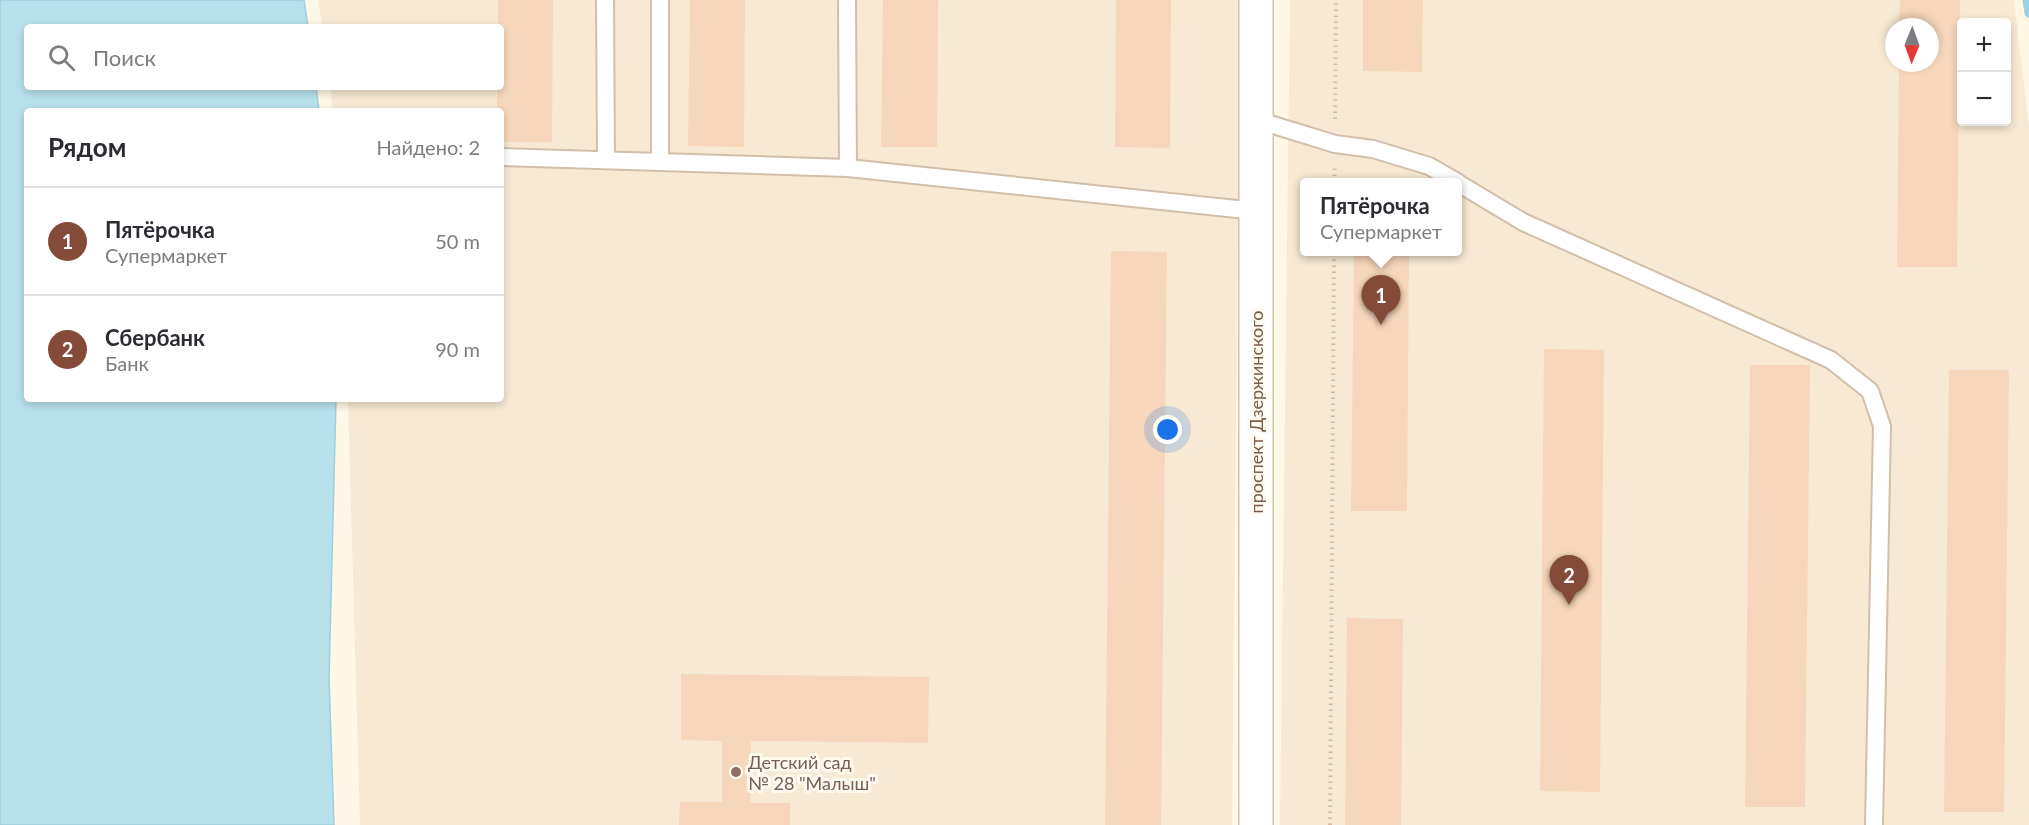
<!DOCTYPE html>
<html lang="ru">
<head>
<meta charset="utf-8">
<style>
	body { margin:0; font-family:Lato,sans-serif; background:#f2f2f3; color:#2b2b33 }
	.controls { position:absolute; right:18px; top:18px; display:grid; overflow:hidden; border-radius:6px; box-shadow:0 3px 9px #0003 }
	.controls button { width:54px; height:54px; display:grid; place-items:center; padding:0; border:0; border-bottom:2px solid #e1e1e2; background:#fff; color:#2b2b33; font:30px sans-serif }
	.compass { position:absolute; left:1885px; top:18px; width:54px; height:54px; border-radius:50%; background:#fff; box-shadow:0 3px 9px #0003; rotate:181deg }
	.you { position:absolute; left:1168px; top:430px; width:21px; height:21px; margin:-15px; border:4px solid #fff; border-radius:50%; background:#1a73e8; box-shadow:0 0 0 9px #1a73e833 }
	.badge { display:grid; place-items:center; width:39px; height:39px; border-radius:50%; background:#854b39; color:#fff; font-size:20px; font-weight:700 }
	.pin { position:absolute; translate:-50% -50px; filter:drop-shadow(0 2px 3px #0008) }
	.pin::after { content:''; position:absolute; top:32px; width:21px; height:18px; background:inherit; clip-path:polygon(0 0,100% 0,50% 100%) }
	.popup { position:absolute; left:1300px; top:178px; width:162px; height:78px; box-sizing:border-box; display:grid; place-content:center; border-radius:6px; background:#fff; filter:drop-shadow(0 2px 4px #0005); font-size:20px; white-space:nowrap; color:#7c7c81 }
	.popup b { font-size:22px; color:#2b2b33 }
	.popup::after { content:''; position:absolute; left:50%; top:100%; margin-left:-12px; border:12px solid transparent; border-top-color:#fff }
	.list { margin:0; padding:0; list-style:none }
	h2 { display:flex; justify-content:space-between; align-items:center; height:78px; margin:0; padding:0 24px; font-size:26px }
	h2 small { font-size:20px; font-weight:400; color:#7c7c81 }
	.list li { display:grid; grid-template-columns:39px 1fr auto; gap:18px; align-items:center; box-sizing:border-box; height:108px; padding:0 24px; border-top:2px solid #e1e1e2 }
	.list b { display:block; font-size:22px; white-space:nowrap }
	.list p { margin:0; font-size:20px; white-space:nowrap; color:#7c7c81 }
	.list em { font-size:20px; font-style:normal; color:#7c7c81 }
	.icon { flex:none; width:33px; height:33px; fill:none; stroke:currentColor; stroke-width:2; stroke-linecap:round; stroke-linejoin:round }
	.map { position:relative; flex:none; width:2029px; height:825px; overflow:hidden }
	.search { position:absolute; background:#fff; box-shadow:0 3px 9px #0003; left:24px; top:24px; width:480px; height:66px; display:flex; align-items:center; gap:15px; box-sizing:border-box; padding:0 21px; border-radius:6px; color:#7c7c81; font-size:22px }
	.panel { position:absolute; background:#fff; box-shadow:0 3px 9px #0003; left:24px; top:108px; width:480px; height:294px; border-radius:6px }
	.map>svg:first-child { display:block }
</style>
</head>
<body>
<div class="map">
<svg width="2029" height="825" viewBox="0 0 2029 825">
	<rect width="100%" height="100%" fill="#fef7e6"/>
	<g fill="#f7e9d4" fill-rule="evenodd">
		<polygon points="318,0 1240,0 1232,825 360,825 348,399 501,399 501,111 333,111 330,87 501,87 501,27 322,27"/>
		<path d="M1290 0H2014L2029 127V825H1280ZM1962 22H2006V122H1962ZM1894 27H1930V63H1894ZM1304 182H1458V252H1304Z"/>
	</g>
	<polygon fill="#b8e0eb" stroke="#9dcfdd" stroke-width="1.5" points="0,0 304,0 308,27 27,27 27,87 316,87 319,111 27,111 27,399 336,399 329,679 334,825 0,825"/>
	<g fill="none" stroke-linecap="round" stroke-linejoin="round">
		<polyline stroke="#9dcfdd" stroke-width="9" points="2027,0 2029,13"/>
	</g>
	<g fill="#f7d7bb">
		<polygon points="498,0 553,0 552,142 501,142 501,111 497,111 497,87 501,87 501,27 498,27"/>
		<polygon points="690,0 745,0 744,147 688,146"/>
		<polygon points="883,0 938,0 937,147 881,147"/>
		<polygon points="1116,0 1171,0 1170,148 1115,147"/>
		<polygon points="1363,0 1423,0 1422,72 1363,71"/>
		<polygon points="1900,0 1960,0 1957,267 1897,267 1899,63 1930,63 1930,27 1899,27"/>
		<rect x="1355" y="180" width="55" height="2"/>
		<polygon points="1111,251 1167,252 1161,825 1105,825"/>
		<polygon points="1354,252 1409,252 1407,511 1351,511"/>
		<polygon points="1544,349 1604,350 1600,792 1540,791"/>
		<polygon points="1750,365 1810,365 1805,807 1745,807"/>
		<polygon points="1949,370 2009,370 2004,812 1944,812"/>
		<polygon points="1347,618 1403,619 1401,825 1345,825"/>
		<polygon points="681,674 929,677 928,743 751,741 750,803 790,803 790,825 679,825 680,802 722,802 722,741 681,740"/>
	</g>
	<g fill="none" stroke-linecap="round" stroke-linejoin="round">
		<defs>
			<g id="lane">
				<polyline points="605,0 606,160"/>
				<polyline points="660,0 660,162"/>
				<polyline points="847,0 848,168"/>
				<polyline points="1257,120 1335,144 1373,149 1429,166 1457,182"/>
				<polyline points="501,157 848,168 1256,211"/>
				<polyline points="1458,183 1523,222 1831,360 1870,391 1882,426 1874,825"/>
			</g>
			<polyline id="secondary" points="1256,825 1256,0"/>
		</defs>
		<use href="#lane" stroke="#d2bfaa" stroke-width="20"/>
		<use href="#secondary" stroke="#d8c1a9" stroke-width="36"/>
		<g stroke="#dcba9d" stroke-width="4" stroke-dasharray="1.5 4.5" stroke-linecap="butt">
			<polyline points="1335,119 1336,0"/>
			<polyline points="1334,182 1335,166"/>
			<polyline points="1330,825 1334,252"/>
		</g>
		<use href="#lane" stroke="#fff" stroke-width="16"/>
		<use href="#secondary" stroke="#fff" stroke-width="33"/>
	</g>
	<circle fill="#8d6e63" stroke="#fffaef" stroke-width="2" cx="736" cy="772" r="6"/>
	<g text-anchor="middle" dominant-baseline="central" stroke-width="6" stroke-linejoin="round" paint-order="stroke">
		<g font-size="18" fill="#7b5d47" stroke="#fffaef">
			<text transform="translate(1256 412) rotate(-90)">проспект Дзержинского</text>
		</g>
		<g font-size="18" fill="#785e54" stroke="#fffaef" text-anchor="start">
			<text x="748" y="762">Детский сад<tspan x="748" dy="21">№ 28 "Малыш"</tspan></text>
		</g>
	</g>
</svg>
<div class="controls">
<button>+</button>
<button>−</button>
</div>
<svg class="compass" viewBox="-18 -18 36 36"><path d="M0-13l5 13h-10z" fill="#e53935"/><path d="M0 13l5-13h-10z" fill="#7c7c81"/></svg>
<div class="you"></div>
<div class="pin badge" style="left:1381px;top:325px">1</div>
<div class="popup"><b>Пятёрочка</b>Супермаркет</div>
<div class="pin badge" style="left:1569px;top:605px">2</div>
<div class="search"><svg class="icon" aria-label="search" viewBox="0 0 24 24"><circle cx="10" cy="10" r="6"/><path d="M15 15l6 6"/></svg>Поиск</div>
<section class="panel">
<h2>Рядом<small>Найдено: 2</small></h2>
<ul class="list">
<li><span class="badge">1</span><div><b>Пятёрочка</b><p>Супермаркет</p></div><em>50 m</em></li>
<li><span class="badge">2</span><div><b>Сбербанк</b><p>Банк</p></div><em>90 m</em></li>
</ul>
</section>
</div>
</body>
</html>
